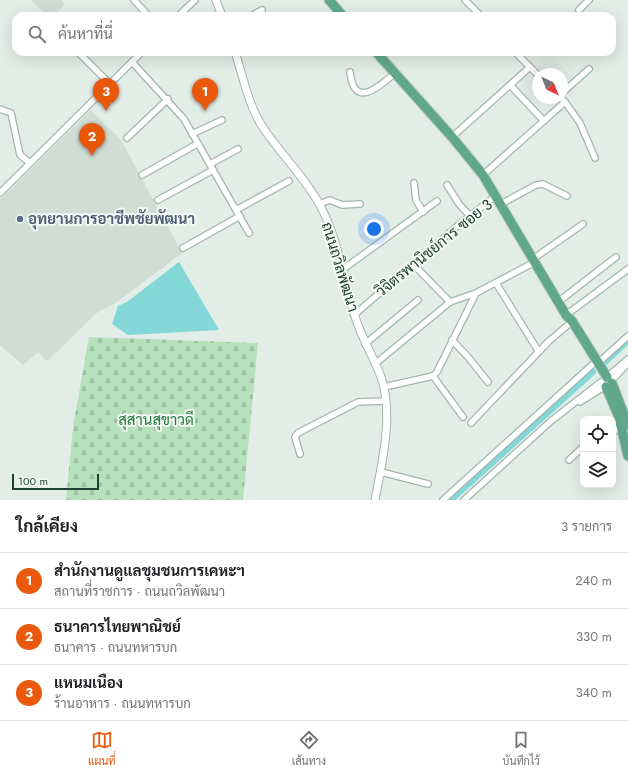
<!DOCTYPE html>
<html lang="th">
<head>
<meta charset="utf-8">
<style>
	body { margin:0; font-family:Jost,Sarabun,sans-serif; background:#f2f2f2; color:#202124 }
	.controls { position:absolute; right:12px; bottom:12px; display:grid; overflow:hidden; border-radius:8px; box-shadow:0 4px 16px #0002 }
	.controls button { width:36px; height:36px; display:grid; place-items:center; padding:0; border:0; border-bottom:1px solid #e0e0e0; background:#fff; color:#202124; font:20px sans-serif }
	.compass { position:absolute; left:532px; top:68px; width:36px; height:36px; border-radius:50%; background:#fff; box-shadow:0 4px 16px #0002; rotate:137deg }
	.scale { position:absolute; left:12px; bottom:10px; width:87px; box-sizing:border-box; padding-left:4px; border:2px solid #1f4032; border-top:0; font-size:11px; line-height:14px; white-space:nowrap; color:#1f4032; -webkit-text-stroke:3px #f2f9f4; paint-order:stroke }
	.you { position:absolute; left:374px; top:229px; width:14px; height:14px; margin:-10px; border:3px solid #fff; border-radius:50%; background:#1a73e8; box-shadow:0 0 0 6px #1a73e833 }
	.badge { display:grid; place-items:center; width:26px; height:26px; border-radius:50%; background:#ea580c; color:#fff; font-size:13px; font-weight:700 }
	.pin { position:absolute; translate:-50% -33px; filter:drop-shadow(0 1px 2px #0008) }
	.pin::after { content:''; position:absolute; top:21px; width:14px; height:12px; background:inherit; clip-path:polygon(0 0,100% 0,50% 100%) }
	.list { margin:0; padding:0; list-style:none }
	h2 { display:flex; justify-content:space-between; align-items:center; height:52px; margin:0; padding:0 16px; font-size:17px }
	h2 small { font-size:13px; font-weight:400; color:#757577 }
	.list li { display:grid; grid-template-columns:26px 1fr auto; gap:12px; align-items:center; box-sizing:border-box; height:56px; padding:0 16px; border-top:1px solid #e0e0e0 }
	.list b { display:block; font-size:15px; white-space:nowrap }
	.list p { margin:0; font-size:13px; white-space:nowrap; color:#757577 }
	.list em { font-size:13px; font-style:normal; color:#757577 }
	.icon { flex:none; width:22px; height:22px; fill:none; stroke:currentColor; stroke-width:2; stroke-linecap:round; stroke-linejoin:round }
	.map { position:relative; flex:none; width:628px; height:500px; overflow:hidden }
	.search { position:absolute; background:#fff; box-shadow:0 4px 16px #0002; left:12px; right:12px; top:12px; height:44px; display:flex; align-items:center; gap:10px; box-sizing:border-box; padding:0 14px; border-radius:12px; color:#757577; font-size:15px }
	.sheet { height:220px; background:#fff }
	nav { display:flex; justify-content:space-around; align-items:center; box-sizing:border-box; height:56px; border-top:1px solid #e0e0e0; background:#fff; font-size:11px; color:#757577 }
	nav a { display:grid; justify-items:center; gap:2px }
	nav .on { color:#ea580c }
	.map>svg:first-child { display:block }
</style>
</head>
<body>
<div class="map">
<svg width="628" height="500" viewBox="0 0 628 500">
	<defs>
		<pattern id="cemetery-stones" width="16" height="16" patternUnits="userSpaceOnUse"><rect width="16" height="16" fill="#b7e0bd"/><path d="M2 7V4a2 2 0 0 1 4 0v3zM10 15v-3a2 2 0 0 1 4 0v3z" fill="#9dc1a3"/></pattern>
	</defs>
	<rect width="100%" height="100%" fill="#e1ede6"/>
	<g fill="#cfddd5">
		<polygon points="31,0 61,0 65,4 54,16 47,16"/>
		<polygon points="91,110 121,140 182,253 113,305 99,311 47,361 38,352 23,365 0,345 0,200"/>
	</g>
	<polygon fill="url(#cemetery-stones)" points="89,337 258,343 243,500 66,500 73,427"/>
	<polygon fill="#83d7d8" points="179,262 219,330 128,335 112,324 118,306 127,302"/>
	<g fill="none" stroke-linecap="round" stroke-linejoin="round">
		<g stroke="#83d7d8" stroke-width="6">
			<polyline points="604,363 628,341"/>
			<polyline points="451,500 593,372"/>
		</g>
		<defs>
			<g id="minor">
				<polyline points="134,0 149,16"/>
				<polyline points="465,0 481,16"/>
				<polyline points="579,10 589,0"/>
				<polyline points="178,16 195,0"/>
				<polyline points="251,16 262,10"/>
				<polyline points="78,52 110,84"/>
				<polyline points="515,52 538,75"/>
				<polyline points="132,62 184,119 249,233"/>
				<path d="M350 72C354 110 379 87 395 73"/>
				<polyline points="510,85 544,121"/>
				<polyline points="562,93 589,69"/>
				<polyline points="565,102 580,123 595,158"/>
				<polyline points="0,109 11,113 20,155 30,163"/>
				<polyline points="192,134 222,120"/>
				<polyline points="452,137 530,67"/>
				<polyline points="127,138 168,99"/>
				<polyline points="210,164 238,149"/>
				<polyline points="142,175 197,144"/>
				<polyline points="483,175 565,102 561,98"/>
				<polyline points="414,183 416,200 423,212"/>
				<polyline points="447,185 459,204 470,216"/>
				<polyline points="0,193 142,52"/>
				<polyline points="158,200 213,170"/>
				<polyline points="319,204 330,200 342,205 360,204"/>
				<polyline points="501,204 536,185 543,184 567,196"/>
				<polyline points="236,210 289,181"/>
				<polyline points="183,248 240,216"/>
				<polyline points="533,259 583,224"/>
				<polyline points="413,264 450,302 476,293"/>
				<polyline points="342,270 437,201"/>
				<polyline points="496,283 537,349"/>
				<polyline points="558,302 616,257"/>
				<polyline points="354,315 462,222 496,196"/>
				<polyline points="566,315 628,269"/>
				<polyline points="452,340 468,357 488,382"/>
				<polyline points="365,344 418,300"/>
				<polyline points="598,363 628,336"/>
				<polyline points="375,364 450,302"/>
				<polyline points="433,376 463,417"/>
				<polyline points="607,377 628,359"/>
				<polyline points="612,380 628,363"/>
				<polyline points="384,387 433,376 437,372 476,293 535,262"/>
				<polyline points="580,402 604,387"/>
				<polyline points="471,423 549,341 568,325"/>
				<polyline points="613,432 621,426"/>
				<polyline points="300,454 295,437 298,433 358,402 385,401"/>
				<polyline points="569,460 583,447"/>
				<polyline points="381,472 428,484"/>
				<polyline points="443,500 592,365"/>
				<polyline points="464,500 551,421 601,382"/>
			</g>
			<g id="tertiary">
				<polyline points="216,0 222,16"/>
				<path d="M235 52C243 76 248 104 262 126 281 155 306 178 322 209 338 241 344 279 354 313 360 336 373 355 381 377 394 415 382 462 375 500"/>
			</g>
			<g id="primary">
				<polyline points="329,0 343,16"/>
				<polyline points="376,52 452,137 483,175 566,315 572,321 607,377"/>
				<polyline points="612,383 628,425"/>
				<polyline points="606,387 619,417 628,456"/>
			</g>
		</defs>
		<use href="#minor" stroke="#a3b6ac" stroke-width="8"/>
		<use href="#tertiary" stroke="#a3b6ac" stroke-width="9"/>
		<use href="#primary" stroke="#c0cac6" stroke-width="11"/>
		<use href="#minor" stroke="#fff" stroke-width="5.5"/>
		<use href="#tertiary" stroke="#fff" stroke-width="7"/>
		<use href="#primary" stroke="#61a78b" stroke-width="9"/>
	</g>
	<circle fill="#5c6f8a" stroke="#f2f9f4" stroke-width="1.5" cx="20" cy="219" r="4"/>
	<g text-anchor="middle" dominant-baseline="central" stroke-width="4" stroke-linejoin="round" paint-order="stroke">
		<g font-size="15" font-weight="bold" fill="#4e5e75" stroke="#f2f9f4" text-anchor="start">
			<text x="28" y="219">อุทยานการอาชีพชัยพัฒนา</text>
		</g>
		<g font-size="15" fill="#1f4032" stroke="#f2f9f4">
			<text transform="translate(434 248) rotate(-39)">วิจิตรพานิชย์การ ซอย 3</text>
			<text transform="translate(340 267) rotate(73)">ถนนถวิลพัฒนา</text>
		</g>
		<g font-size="15" fill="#257b3a" stroke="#f2f9f4">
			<text x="156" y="420">สุสานสุขาวดี</text>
		</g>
	</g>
</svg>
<div class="controls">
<button><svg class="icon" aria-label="locate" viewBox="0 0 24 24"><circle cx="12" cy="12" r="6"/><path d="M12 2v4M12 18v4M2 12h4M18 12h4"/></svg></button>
<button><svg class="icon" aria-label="layers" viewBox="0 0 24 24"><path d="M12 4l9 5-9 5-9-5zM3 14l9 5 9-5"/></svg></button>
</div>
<svg class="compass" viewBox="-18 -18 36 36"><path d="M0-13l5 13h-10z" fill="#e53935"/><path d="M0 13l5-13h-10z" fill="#757577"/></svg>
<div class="scale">100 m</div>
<div class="you"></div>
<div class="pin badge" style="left:205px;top:111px">1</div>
<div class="pin badge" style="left:92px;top:156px">2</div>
<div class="pin badge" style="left:106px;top:111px">3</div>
<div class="search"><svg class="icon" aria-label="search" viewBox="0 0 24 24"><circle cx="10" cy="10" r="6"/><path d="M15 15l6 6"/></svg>ค้นหาที่นี่</div>
</div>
<section class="sheet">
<h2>ใกล้เคียง<small>3 รายการ</small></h2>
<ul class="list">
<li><span class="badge">1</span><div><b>สำนักงานดูแลชุมชนการเคหะฯ</b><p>สถานที่ราชการ · ถนนถวิลพัฒนา</p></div><em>240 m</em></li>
<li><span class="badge">2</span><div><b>ธนาคารไทยพาณิชย์</b><p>ธนาคาร · ถนนทหารบก</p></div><em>330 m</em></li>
<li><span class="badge">3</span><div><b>แหนมเนือง</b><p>ร้านอาหาร · ถนนทหารบก</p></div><em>340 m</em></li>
</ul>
</section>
<nav>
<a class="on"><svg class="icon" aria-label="map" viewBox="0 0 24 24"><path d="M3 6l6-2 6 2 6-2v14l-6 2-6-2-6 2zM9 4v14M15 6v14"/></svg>แผนที่</a>
<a><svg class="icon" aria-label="directions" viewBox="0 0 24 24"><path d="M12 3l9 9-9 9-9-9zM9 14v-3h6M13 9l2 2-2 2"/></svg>เส้นทาง</a>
<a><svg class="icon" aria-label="saved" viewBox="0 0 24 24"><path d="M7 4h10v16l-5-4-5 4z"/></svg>บันทึกไว้</a>
</nav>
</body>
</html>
